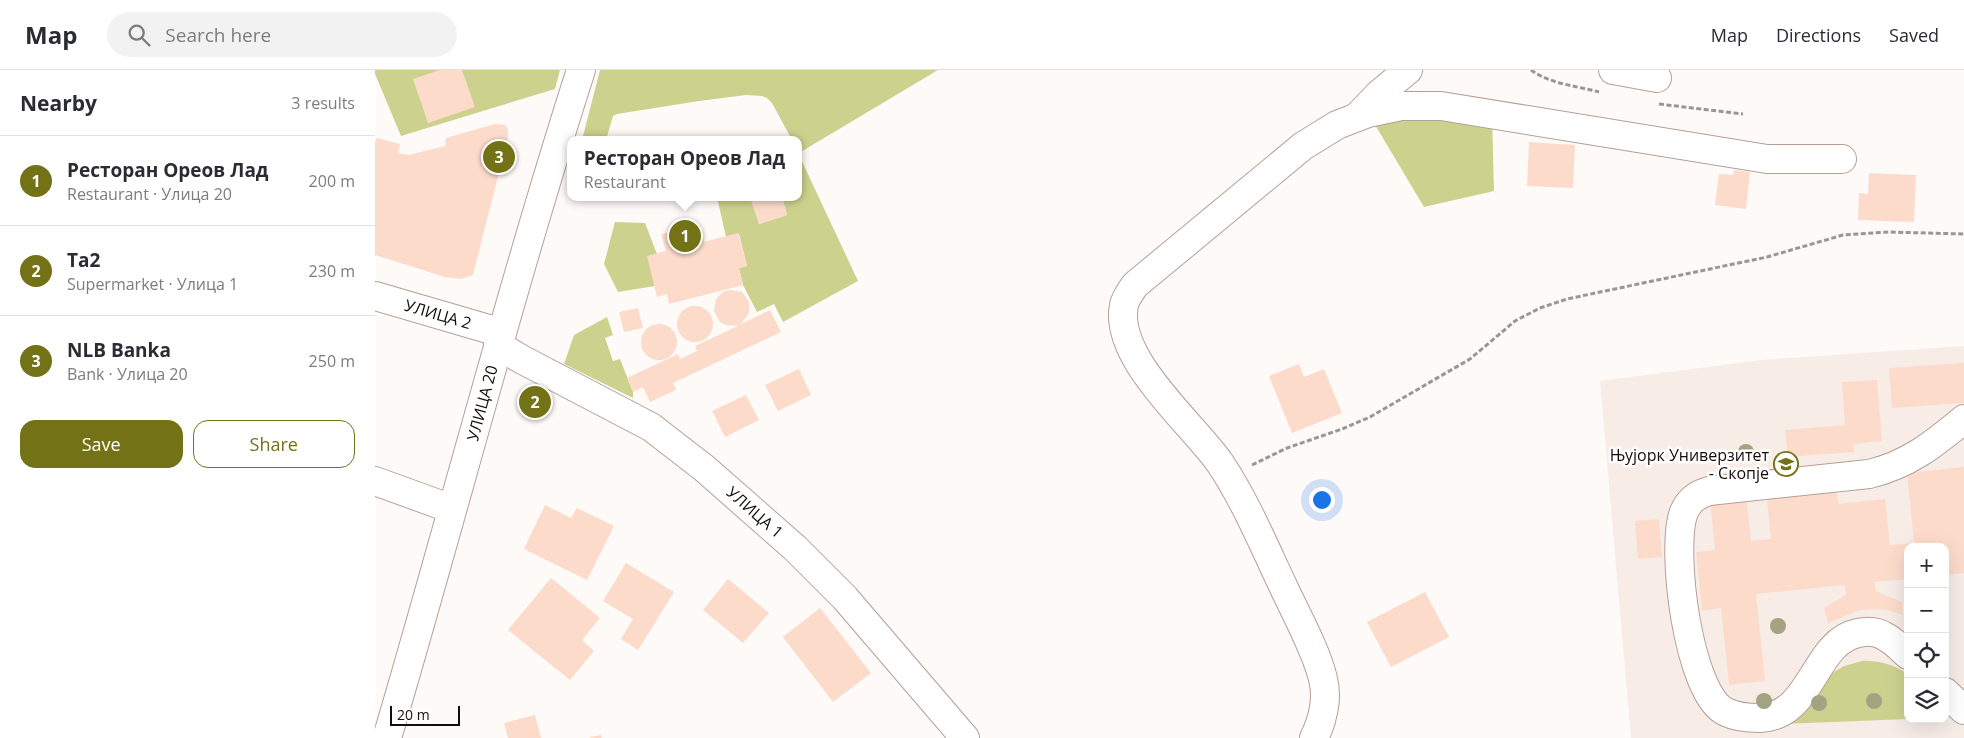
<!DOCTYPE html>
<html lang="en">
<head>
<meta charset="utf-8">
<style>
	body { margin:0; font-family:"Open Sans",sans-serif; background:#f2f2f3; color:#2b2b33 }
	.controls { position:absolute; right:15px; bottom:15px; display:grid; overflow:hidden; border-radius:10px; box-shadow:0 5px 20px #0002 }
	.controls button { width:45px; height:45px; display:grid; place-items:center; padding:0; border:0; border-bottom:1px solid #e1e1e2; background:#fff; color:#2b2b33; font:25px sans-serif }
	.scale { position:absolute; left:15px; bottom:12px; width:70px; box-sizing:border-box; padding-left:5px; border:2px solid #140d0a; border-top:0; font-size:14px; line-height:18px; white-space:nowrap; color:#140d0a; -webkit-text-stroke:4px #fff; paint-order:stroke }
	.you { position:absolute; left:946px; top:429px; width:18px; height:18px; margin:-12px; border:4px solid #fff; border-radius:50%; background:#1a73e8; box-shadow:0 0 0 8px #1a73e833 }
	.badge { display:grid; place-items:center; width:32px; height:32px; border-radius:50%; background:#737216; color:#fff; font-size:16px; font-weight:700 }
	.pin { position:absolute; translate:-50% -50%; border:2px solid #fff; box-shadow:0 1px 5px #0006 }
	.popup { position:absolute; left:192px; top:66px; width:235px; height:65px; box-sizing:border-box; display:grid; place-content:center; border-radius:10px; background:#fff; filter:drop-shadow(0 1px 4px #0005); font-size:16px; white-space:nowrap; color:#7c7c81 }
	.popup b { font-size:19px; color:#2b2b33 }
	.popup::after { content:''; position:absolute; left:50%; top:100%; margin-left:-10px; border:10px solid transparent; border-top-color:#fff }
	.list { margin:0; padding:0; list-style:none }
	h2 { display:flex; justify-content:space-between; align-items:center; height:65px; margin:0; padding:0 20px; font-size:21px }
	h2 small { font-size:16px; font-weight:400; color:#7c7c81 }
	.list li { display:grid; grid-template-columns:32px 1fr auto; gap:15px; align-items:center; box-sizing:border-box; height:90px; padding:0 20px; border-top:1px solid #e1e1e2 }
	.list b { display:block; font-size:19px; white-space:nowrap }
	.list p { margin:0; font-size:16px; white-space:nowrap; color:#7c7c81 }
	.list em { font-size:16px; font-style:normal; color:#7c7c81 }
	.actions { display:flex; gap:10px; padding:15px 20px }
	.actions a { flex:1; padding:11px 0; border:1px solid #737216; border-radius:15px; text-align:center; font-size:18px; color:#737216 }
	.actions .main { background:#737216; color:#fff }
	.icon { flex:none; width:28px; height:28px; fill:none; stroke:currentColor; stroke-width:2; stroke-linecap:round; stroke-linejoin:round }
	.map { position:relative; flex:none; width:1589px; height:668px; overflow:hidden }
	header { display:flex; align-items:center; gap:30px; box-sizing:border-box; height:70px; padding:0 25px; background:#fff; border-bottom:1px solid #e1e1e2 }
	header strong { font-size:24px }
	nav { display:flex; gap:28px; margin-inline-start:auto; font-size:18px }
	.search { width:350px; height:45px; background:#f2f2f3; display:flex; align-items:center; gap:12px; box-sizing:border-box; padding:0 18px; border-radius:28px; color:#7c7c81; font-size:19px }
	main { display:flex }
	aside { flex:1; background:#fff }
	.map>svg:first-child { display:block }
</style>
</head>
<body>
<header>
<strong>Map</strong>
<div class="search"><svg class="icon" aria-label="search" viewBox="0 0 24 24"><circle cx="10" cy="10" r="6"/><path d="M15 15l6 6"/></svg>Search here</div>
<nav><a>Map</a><a>Directions</a><a>Saved</a></nav>
</header>
<main>
<aside>
<h2>Nearby<small>3 results</small></h2>
<ul class="list">
<li><span class="badge">1</span><div><b>Ресторан Ореов Лад</b><p>Restaurant · Улица 20</p></div><em>200 m</em></li>
<li><span class="badge">2</span><div><b>Ta2</b><p>Supermarket · Улица 1</p></div><em>230 m</em></li>
<li><span class="badge">3</span><div><b>NLB Banka</b><p>Bank · Улица 20</p></div><em>250 m</em></li>
</ul>
<div class="actions"><a class="main">Save</a><a>Share</a></div>
</aside>
<div class="map">
<svg width="1589" height="668" viewBox="0 0 1589 668">
	<rect width="100%" height="100%" fill="#fefaf8"/>
	<path fill="#f8ece7" fill-rule="evenodd" d="M1589 276V668H1256L1225 311 1386 290ZM1533 477H1570V649H1533Z"/>
	<g fill="#ccd28e">
		<polygon points="0,0 185,0 180,19 26,66 0,4"/>
		<polygon points="225,0 563,0 424,83 424,70 417,70 397,33 392,28 387,26 371,25 324,31 242,44 238,46 231,70 207,70"/>
		<polygon points="993,43 1117,44 1119,121 1049,137"/>
		<polygon points="424,85 483,211 408,252 399,234 382,242 368,215 364,198 372,196 364,164 351,167 342,127 377,127 384,154 412,145 407,127 424,127"/>
		<polygon points="240,152 270,153 282,184 280,216 243,222 229,194"/>
		<polygon points="232,247 238,265 230,268 238,291 245,289 258,322 258,328 189,294 199,265"/>
		<path d="M1487 591C1504 590 1518 595 1533 604V649L1408 654 1459 602 1469 596Z"/>
	</g>
	<g fill="#fcdbcb">
		<polygon points="65,0 87,0 100,37 53,53 38,9"/>
		<polygon points="120,54 130,55 133,60 133,67 98,205 86,209 70,207 0,185 0,72 2,68 25,74 23,83 34,85 70,76 71,68"/>
		<polygon points="1154,72 1200,75 1198,118 1152,116"/>
		<polygon points="1359,100 1375,102 1371,139 1340,135 1344,104 1358,105"/>
		<polygon points="1494,103 1541,105 1539,152 1483,150 1484,123 1493,124"/>
		<polygon points="407,127 412,145 384,154 375,128"/>
		<polygon points="325,155 329,172 363,163 372,196 364,198 368,215 294,234 292,224 282,227 272,186 291,181 286,164"/>
		<polygon points="355,220 367,222 374,232 374,243 366,254 395,240 406,262 298,313 301,320 275,332 268,317 258,322 252,308 303,284 305,289 322,281 320,276 363,256 350,255 345,252 339,241 341,229 349,221"/>
		<circle cx="320" cy="254" r="18"/>
		<polygon points="263,238 268,258 249,262 244,242"/>
		<circle cx="284" cy="272" r="18"/>
		<polygon points="1589,293 1589,333 1517,338 1514,298"/>
		<polygon points="924,294 929,307 949,299 967,343 917,363 894,306"/>
		<polygon points="424,299 436,325 403,341 390,315"/>
		<polygon points="1502,310 1507,371 1478,374 1479,382 1413,387 1410,360 1470,355 1467,312"/>
		<polygon points="371,325 384,350 350,367 337,341"/>
		<polygon points="1589,397 1589,503 1570,505 1570,477 1533,477 1533,509 1499,512 1501,521 1527,532 1528,545 1512,540 1496,539 1482,541 1453,553 1449,538 1471,525 1470,515 1381,524 1390,611 1354,615 1346,538 1327,541 1321,482 1340,480 1335,428 1371,424 1376,471 1396,469 1391,420 1461,412 1463,434 1510,429 1515,475 1539,473 1532,403"/>
		<polygon points="170,435 196,448 202,438 239,456 212,510 149,479"/>
		<polygon points="1284,449 1287,487 1263,489 1260,451"/>
		<polygon points="251,493 299,522 263,580 246,569 258,549 228,531"/>
		<polygon points="176,508 225,548 207,570 219,581 195,610 133,560"/>
		<polygon points="353,509 394,543 368,573 328,540"/>
		<polygon points="1050,522 1074,567 1016,597 992,552"/>
		<polygon points="445,538 496,603 458,632 408,567"/>
		<polygon points="160,645 166,668 133,668 129,653"/>
		<polygon points="226,665 227,668 215,668 215,667"/>
	</g>
	<g fill="none" stroke-linecap="round" stroke-linejoin="round">
		<defs>
			<g id="minor">
				<polyline points="1238,0 1282,8"/>
				<polyline points="982,47 1004,24 1033,0"/>
				<polyline points="0,226 127,263"/>
				<polyline points="123,275 146,289 276,357 329,398 420,478 470,528 590,668"/>
				<polyline points="0,411 77,439"/>
				<path d="M1533 585C1525 578 1518 570 1509 566 1501 561 1492 561 1483 563 1438 572 1438 646 1385 648 1374 648 1361 647 1351 642 1313 625 1295 477 1309 442 1314 430 1323 424 1334 421L1494 404C1533 395 1559 374 1589 349"/>
				<polyline points="1570,622 1589,640"/>
				<path d="M12 668C78 445 135 221 206 0"/>
				<path d="M939 668C948 650 953 628 948 609 942 582 921 544 909 518 889 476 871 432 845 393 817 353 738 288 749 235 751 227 756 221 760 215L928 76 962 55 993 43 1026 36H1066L1392 89H1467"/>
			</g>
		</defs>
		<use href="#minor" stroke="#b3a097" stroke-width="30"/>
		<g stroke="#9b9593" stroke-width="3" stroke-dasharray="5 2.5" stroke-linecap="butt">
			<path d="M1156 0C1175 14 1202 16 1224 22"/>
			<polyline points="1284,34 1368,44"/>
			<polyline points="877,395 912,378 967,359 995,347 1095,289 1140,251 1165,238 1192,229 1392,187 1468,165 1514,162 1589,164"/>
		</g>
		<use href="#minor" stroke="#fff" stroke-width="28"/>
	</g>
	<g fill="#a3a381">
		<circle cx="1371" cy="382" r="8"/>
		<circle cx="1403" cy="556" r="8"/>
		<circle cx="1389" cy="631" r="8"/>
		<circle cx="1499" cy="631" r="8"/>
		<circle cx="1444" cy="633" r="8"/>
	</g>
	<defs>
		<symbol id="university-ring" viewBox="-11 -11 22 22"><circle r="9.5" fill="#fff" stroke="#737216" stroke-width="1.5"/><path d="M0-5L7-2L0 1L-7-2ZM-4 1L0 2.5L4 1V4Q0 6-4 4Z" fill="#737216"/></symbol>
	</defs>
	<g fill-rule="evenodd">
		<use href="#university-ring" x="1397" y="380" width="28" height="28"/>
	</g>
	<g text-anchor="middle" dominant-baseline="central" stroke-width="5" stroke-linejoin="round" paint-order="stroke">
		<g font-size="16" fill="#140d0a" stroke="#fff">
			<text transform="translate(63 244) rotate(16)">УЛИЦА 2</text>
			<text transform="translate(107 333) rotate(-75)">УЛИЦА 20</text>
			<text transform="translate(380 442) rotate(41)">УЛИЦА 1</text>
		</g>
		<g font-size="16" fill="#140d0a" stroke="#fff" text-anchor="end">
			<text x="1394" y="385">Њујорк Универзитет<tspan x="1394" dy="18">- Скопје</tspan></text>
		</g>
	</g>
</svg>
<div class="controls">
<button>+</button>
<button>−</button>
<button><svg class="icon" aria-label="locate" viewBox="0 0 24 24"><circle cx="12" cy="12" r="6"/><path d="M12 2v4M12 18v4M2 12h4M18 12h4"/></svg></button>
<button><svg class="icon" aria-label="layers" viewBox="0 0 24 24"><path d="M12 4l9 5-9 5-9-5zM3 14l9 5 9-5"/></svg></button>
</div>
<div class="scale">20 m</div>
<div class="you"></div>
<div class="pin badge" style="left:310px;top:166px">1</div>
<div class="popup"><b>Ресторан Ореов Лад</b>Restaurant</div>
<div class="pin badge" style="left:160px;top:332px">2</div>
<div class="pin badge" style="left:124px;top:87px">3</div>
</div>
</main>
</body>
</html>
